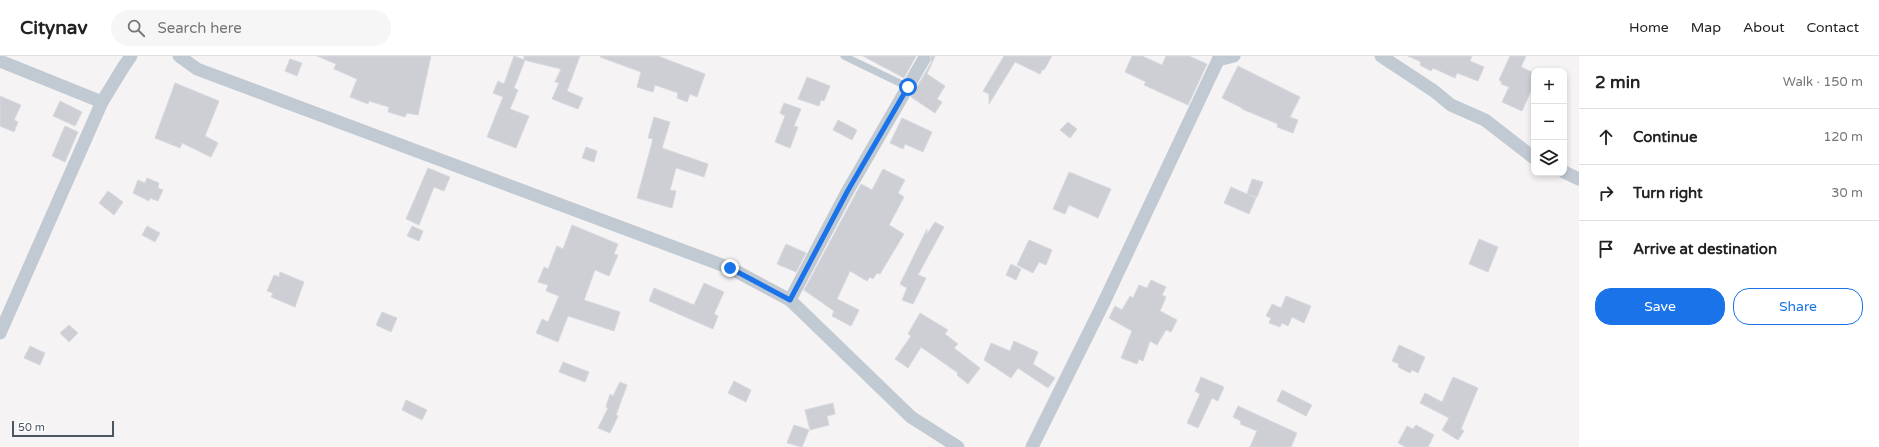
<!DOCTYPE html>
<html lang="en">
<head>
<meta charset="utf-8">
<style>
	body { margin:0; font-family:"Varela Round",sans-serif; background:#f6f6f6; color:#222 }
	.controls { position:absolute; right:12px; top:12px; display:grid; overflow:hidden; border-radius:8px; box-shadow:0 2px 6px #0003 }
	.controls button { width:36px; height:36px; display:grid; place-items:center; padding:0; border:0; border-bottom:1px solid #e0e0e0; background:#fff; color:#222; font:20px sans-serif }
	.scale { position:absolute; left:12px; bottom:10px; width:102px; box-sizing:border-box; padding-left:4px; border:2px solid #4a5661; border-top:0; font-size:11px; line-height:14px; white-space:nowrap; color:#4a5661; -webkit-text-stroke:3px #fff; paint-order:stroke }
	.stop { position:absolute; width:12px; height:12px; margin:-9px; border:3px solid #1a73e8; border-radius:50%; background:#fff }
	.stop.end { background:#1a73e8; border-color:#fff; box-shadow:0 1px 4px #0008 }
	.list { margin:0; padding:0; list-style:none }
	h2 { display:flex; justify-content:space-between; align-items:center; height:52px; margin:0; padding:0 16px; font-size:17px }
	h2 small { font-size:13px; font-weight:400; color:#767676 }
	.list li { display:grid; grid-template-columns:26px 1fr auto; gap:12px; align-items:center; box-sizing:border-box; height:56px; padding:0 16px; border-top:1px solid #e0e0e0 }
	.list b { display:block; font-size:15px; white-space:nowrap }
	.list em { font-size:13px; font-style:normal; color:#767676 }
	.actions { display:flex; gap:8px; padding:12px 16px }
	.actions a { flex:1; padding:9px 0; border:1px solid #1a73e8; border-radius:16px; text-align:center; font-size:14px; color:#1a73e8 }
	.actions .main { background:#1a73e8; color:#fff }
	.icon { flex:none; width:22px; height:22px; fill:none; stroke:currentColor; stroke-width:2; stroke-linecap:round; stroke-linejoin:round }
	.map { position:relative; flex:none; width:1579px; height:391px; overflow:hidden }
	header { display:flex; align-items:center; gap:24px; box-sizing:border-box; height:56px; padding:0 20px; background:#fff; border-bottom:1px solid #e0e0e0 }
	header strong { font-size:19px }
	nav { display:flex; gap:22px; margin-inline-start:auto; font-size:14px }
	.search { width:280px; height:36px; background:#f6f6f6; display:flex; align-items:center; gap:10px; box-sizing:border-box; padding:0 14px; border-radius:22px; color:#767676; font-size:15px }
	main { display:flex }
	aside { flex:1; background:#fff }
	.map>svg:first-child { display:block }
</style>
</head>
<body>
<header>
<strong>Citynav</strong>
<div class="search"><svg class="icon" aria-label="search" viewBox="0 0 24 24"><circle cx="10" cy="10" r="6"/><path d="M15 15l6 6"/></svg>Search here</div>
<nav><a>Home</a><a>Map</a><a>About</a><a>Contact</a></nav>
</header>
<main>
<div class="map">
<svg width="1579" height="391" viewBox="0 0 1579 391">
	<rect width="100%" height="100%" fill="#f5f3f3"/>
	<g fill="#cdcfd5" stroke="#d7d9de">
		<polygon points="317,0 431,0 418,59 407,57 405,61 388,56 389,51 369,45 368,48 350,41 357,23 334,13 336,8"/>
		<polygon points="514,0 525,4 514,32 518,34 510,53 529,60 516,92 487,81 503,41 493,37 498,25 504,28"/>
		<polygon points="524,0 580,0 567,35 583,42 578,53 552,43 559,27 555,26 561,13 524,4"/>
		<polygon points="600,0 658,0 705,18 697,41 690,38 687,46 677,42 678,37 655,29 653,36 637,31 641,16 600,1"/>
		<polygon points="863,0 916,0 904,22"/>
		<polygon points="931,0 935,0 927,18 945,30 937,43 942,46 935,57 911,41 931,7"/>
		<polygon points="1004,0 1052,0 1044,14 1043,13 1040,18 1015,6 989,48 989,38 983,35"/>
		<polygon points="1132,0 1142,0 1162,9 1166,0 1189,0 1207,8 1188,49 1144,29 1146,26 1125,16"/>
		<polygon points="1408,0 1472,0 1470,5 1484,11 1478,25 1457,17 1455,22 1433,12 1431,15 1420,9 1421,6"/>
		<polygon points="1510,0 1526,0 1521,11 1534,17 1534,28 1522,55 1502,46 1509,31 1501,28 1502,26 1499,24"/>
		<polygon points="290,3 302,7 297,20 285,15"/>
		<polygon points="1238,10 1300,41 1290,61 1298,64 1293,77 1277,71 1278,68 1242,53 1242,52 1222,42"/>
		<polygon points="807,21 830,30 824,45 821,44 819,50 798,43"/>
		<polygon points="175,27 219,45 205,80 218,87 211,101 182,87 180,92 155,82"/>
		<polygon points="0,40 21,49 14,64 18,66 14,76 0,70"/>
		<polygon points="60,45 82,56 75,70 53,60"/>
		<polygon points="784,47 801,53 794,70 798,71 790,92 775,86 785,60 780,57"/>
		<polygon points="654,61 670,66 662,92 708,108 704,121 676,112 670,134 676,135 672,152 637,142 653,83 648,82"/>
		<polygon points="902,62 932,76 923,96 905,88 903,93 890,87"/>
		<polygon points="838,64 857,74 852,84 833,74"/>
		<polygon points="1068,66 1077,73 1070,82 1060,74"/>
		<polygon points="65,70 78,76 65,106 52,100"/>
		<polygon points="586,91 597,95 594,106 582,102"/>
		<polygon points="428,112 450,121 444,135 434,131 419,169 406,163"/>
		<polygon points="883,113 905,124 898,137 904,141 889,169 904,178 880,218 877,217 873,223 870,221 867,225 850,215 837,243 859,254 851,270 832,260 834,255 804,234 861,128 872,134"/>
		<polygon points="1069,116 1111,133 1098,162 1069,149 1065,158 1053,153"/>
		<polygon points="147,122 159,127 158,132 163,134 158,145 150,142 149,145 133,137 138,124 145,127"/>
		<polygon points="1252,123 1263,126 1257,141 1247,138"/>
		<polygon points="1231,131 1256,142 1249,158 1224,147"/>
		<polygon points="108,135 123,146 114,159 99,147"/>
		<polygon points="935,166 944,171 918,219 926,222 913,248 902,244 907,232 900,228 927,173 927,178"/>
		<polygon points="572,169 618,188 614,198 618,199 609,220 595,214 584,244 620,256 614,275 568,260 558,286 536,277 542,263 548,266 559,240 546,235 548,229 538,226 544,211 548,213 557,190 563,193"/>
		<polygon points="147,170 160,177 155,186 142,179"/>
		<polygon points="412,170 423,175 419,185 407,180"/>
		<polygon points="1479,183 1498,191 1488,216 1469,208"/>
		<polygon points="1029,184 1052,194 1046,209 1039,206 1033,217 1017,209"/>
		<polygon points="786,188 806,197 796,216 777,208"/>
		<polygon points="1011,208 1021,213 1016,224 1006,219"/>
		<polygon points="280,216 304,226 295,251 271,241 273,237 267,235 274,219 279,221"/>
		<polygon points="1151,224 1166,231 1162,239 1166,241 1160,255 1177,264 1171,276 1166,274 1157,289 1150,285 1143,305 1139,303 1137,308 1121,302 1132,275 1109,262 1115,250 1122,254 1130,240 1133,242 1139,229 1147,232"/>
		<polygon points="704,227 724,236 714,258 718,260 713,273 649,245 654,232 694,249"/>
		<polygon points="1286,240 1311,250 1304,267 1292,261 1288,270 1282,267 1280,271 1269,267 1271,262 1266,260 1272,248 1281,252"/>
		<polygon points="382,256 397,262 391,276 376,269"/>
		<polygon points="920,257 948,274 945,278 958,288 954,292 980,312 968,328 957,319 958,317 921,291 908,312 895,303 911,280 908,278"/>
		<polygon points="69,269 78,277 69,286 60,277"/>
		<polygon points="1014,285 1038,296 1033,308 1055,322 1048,332 1018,312 1011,322 984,304 991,287 1010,295"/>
		<polygon points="1399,289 1425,301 1418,317 1412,314 1410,317 1398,311 1399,308 1392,305"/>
		<polygon points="30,290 45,297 40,309 24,302"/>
		<polygon points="563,306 589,316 585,326 559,316"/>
		<polygon points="1201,321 1224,331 1218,345 1212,342 1198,372 1187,367 1200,338 1195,335"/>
		<polygon points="1453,321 1478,332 1461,373 1464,375 1458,384 1442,374 1449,362 1420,347 1425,337 1442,346"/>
		<polygon points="734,325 751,334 746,346 728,337"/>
		<polygon points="620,326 627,329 616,359 618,360 610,377 598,372 608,352 606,351 610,338 613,340"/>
		<polygon points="1282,334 1312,349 1306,360 1277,345"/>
		<polygon points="406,344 427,354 422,364 402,354"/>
		<polygon points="833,347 835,358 827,360 829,369 810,374 805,354"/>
		<polygon points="1238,350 1297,377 1291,391 1250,391 1257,375 1240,368 1241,365 1233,361"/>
		<polygon points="794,369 809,374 802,391 787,387"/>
		<polygon points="1416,369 1434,379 1428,391 1406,391 1398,387 1407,370 1413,373"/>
	</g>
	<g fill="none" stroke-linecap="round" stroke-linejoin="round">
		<polyline stroke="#c1cad2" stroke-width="7" points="844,0 908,31"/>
		<g stroke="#c1cad2" stroke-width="13">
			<polyline points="179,0 197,13 730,212 790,244 911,361 958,391"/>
			<polyline points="1381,0 1434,35 1451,49 1485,64 1534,102"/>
			<polyline points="1218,4 1234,0"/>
			<polyline points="0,5 102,46"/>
			<polyline points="1564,116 1579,123"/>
			<polyline points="790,244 847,136 924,3"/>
			<polyline points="0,277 102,46 124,10 131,0"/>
			<polyline points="1032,391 1104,246 1220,0"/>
		</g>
	</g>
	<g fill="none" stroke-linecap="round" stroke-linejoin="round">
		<polyline stroke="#1a73e8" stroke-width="5" points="730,212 790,244 847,136 908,31"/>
	</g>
</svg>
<div class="controls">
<button>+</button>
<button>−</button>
<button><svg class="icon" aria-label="layers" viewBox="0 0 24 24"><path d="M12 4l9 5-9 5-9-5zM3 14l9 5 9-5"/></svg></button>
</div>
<div class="scale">50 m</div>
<div class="stop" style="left:908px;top:31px"></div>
<div class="stop end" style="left:730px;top:212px"></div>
</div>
<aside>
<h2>2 min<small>Walk · 150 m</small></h2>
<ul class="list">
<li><svg class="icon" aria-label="ahead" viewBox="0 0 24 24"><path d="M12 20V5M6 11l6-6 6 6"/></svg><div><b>Continue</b></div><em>120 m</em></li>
<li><svg class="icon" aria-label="right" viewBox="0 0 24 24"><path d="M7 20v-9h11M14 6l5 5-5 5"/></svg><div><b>Turn right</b></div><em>30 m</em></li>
<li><svg class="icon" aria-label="arrive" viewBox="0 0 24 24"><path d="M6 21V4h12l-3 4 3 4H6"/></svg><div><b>Arrive at destination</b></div></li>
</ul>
<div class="actions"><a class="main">Save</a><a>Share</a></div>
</aside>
</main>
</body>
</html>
